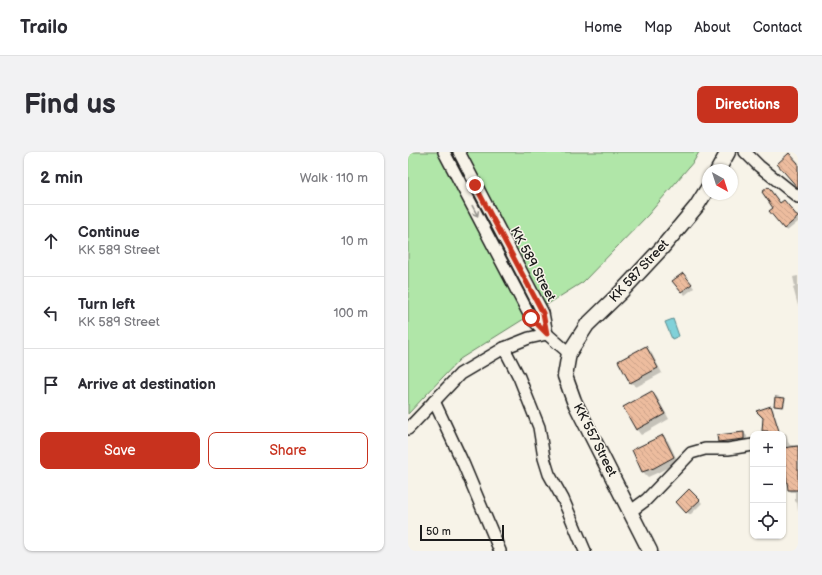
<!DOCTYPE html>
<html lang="en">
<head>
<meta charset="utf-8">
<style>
	body { margin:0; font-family:"Balsamiq Sans",sans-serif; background:#f2f2f3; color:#2b2b33 }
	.controls { position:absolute; right:12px; bottom:12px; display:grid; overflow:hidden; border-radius:8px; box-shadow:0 1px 3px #0004 }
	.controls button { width:36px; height:36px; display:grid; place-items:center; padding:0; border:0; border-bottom:1px solid #e1e1e2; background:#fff; color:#2b2b33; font:20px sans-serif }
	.compass { position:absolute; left:294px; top:12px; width:36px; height:36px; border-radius:50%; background:#fff; box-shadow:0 1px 3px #0004; rotate:141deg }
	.scale { position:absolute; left:12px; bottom:10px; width:84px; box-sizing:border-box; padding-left:4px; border:2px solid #1c1c1c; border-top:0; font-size:11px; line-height:14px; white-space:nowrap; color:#1c1c1c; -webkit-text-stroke:3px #f7f3e8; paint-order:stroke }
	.stop { position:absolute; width:12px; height:12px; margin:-9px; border:3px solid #c8321e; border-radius:50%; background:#fff }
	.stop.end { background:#c8321e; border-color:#fff; box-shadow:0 1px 4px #0008 }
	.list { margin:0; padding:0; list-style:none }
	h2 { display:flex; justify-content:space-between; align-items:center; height:52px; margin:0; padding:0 16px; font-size:17px }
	h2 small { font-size:13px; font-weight:400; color:#7c7c81 }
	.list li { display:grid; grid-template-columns:26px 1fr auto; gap:12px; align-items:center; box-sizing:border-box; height:72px; padding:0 16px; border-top:1px solid #e1e1e2 }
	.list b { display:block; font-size:15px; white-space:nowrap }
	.list p { margin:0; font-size:13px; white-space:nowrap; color:#7c7c81 }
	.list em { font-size:13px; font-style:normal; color:#7c7c81 }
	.actions { display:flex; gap:8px; padding:12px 16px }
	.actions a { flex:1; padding:9px 0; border:1px solid #c8321e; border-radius:8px; text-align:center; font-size:14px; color:#c8321e }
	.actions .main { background:#c8321e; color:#fff }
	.icon { flex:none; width:22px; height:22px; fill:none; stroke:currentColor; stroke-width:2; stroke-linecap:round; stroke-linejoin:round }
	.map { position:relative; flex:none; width:390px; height:399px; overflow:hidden; border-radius:8px }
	header { display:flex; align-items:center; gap:24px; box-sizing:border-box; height:56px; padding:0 20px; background:#fff; border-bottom:1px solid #e1e1e2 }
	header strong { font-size:19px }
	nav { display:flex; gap:22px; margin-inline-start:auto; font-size:14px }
	.intro { display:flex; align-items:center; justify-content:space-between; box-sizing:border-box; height:96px; padding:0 24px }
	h1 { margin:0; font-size:28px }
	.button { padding:10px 18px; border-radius:8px; background:#c8321e; color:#fff; font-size:14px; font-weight:700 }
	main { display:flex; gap:24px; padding:0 24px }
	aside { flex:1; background:#fff; border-radius:8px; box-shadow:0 1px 3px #0004 }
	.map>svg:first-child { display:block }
</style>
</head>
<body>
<header>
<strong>Trailo</strong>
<nav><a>Home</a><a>Map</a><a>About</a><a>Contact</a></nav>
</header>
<div class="intro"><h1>Find us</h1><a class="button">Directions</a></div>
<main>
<aside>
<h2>2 min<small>Walk · 110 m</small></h2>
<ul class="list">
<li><svg class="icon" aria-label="ahead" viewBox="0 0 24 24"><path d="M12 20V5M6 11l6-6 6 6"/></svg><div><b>Continue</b><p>KK 589 Street</p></div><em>10 m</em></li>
<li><svg class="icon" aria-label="left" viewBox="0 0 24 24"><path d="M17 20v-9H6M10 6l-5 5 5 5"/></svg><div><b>Turn left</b><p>KK 589 Street</p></div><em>100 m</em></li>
<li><svg class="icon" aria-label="arrive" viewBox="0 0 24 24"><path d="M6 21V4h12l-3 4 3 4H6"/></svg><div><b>Arrive at destination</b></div></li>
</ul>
<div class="actions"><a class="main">Save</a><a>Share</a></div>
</aside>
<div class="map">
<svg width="390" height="399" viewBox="0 0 390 399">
	<defs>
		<pattern id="building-back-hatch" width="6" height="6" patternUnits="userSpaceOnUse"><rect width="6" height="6" fill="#edbc9e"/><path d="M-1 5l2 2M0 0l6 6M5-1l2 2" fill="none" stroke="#cba188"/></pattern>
	</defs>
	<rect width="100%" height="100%" fill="#f7f3e8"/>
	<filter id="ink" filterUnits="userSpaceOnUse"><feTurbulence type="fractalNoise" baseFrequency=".025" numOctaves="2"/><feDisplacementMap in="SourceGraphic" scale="8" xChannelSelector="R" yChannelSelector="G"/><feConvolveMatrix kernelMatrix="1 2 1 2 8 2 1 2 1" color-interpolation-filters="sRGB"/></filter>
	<g filter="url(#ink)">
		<polygon fill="#b0e6a8" stroke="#668162" points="0,0 291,0 286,9 240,63 175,130 52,207 0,262"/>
		<polygon fill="#80d1d9" stroke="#58898d" points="265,167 271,184 264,187 257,170"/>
		<g fill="#0003">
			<polygon points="378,51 390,66 390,70 379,79 376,76 372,52"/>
			<polygon points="390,124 390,154 385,135 387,134 385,125"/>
			<polygon points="278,125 286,136 277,143 266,129"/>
			<polygon points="238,195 243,200 254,221 228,235 223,230"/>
			<polygon points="244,240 249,245 261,267 233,283 229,278 216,255"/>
			<polygon points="376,247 377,248 376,256 367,254"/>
			<polygon points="363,255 365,257 372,282 377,281 379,283 380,290 382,293 390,293 390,360 389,351 387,349 387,340 383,340 381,338 375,301 375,282 362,282 361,280 357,280 355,278"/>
			<polygon points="336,281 339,284 339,290 314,292 311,290"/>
			<polygon points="255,284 260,289 270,310 251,320 240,325 235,320"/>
			<polygon points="281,338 294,351 282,363 269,350"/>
		</g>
		<g fill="url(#building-back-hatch)" stroke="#1c1c1c">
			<polygon points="381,1 390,11 390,36 369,12"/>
			<polygon points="360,35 372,51 376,48 390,65 376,77 361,59 365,56 354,40"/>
			<polygon points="275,121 284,132 273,140 264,129"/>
			<polygon points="238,194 250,216 222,231 210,209"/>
			<polygon points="244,239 257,262 228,278 215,255"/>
			<polygon points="367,245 377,246 375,255 366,254"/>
			<polygon points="363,254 372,282 361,282 360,279 354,279 355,266 348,259"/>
			<polygon points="336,280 336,287 310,290 309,283"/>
			<polygon points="255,283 266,305 246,316 234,320 224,298"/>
			<polygon points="390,294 390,338 380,338 375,296"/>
			<polygon points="281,337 292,348 278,361 268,350"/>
		</g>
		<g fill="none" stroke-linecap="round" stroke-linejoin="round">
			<defs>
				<g id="minor">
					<polyline points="36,0 123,166 139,182 161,201"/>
					<polyline points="51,0 135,161 139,182"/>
					<polyline points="337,0 351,14 390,45"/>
					<polyline points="96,196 111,225 131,275 136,306 141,322 155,347 177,399"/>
					<polyline points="26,249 55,311 92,399"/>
					<polyline points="0,277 52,222 96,196 121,186 139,182"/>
					<polyline points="223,359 238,348 283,301 297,297 320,297 345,293"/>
				</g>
				<g id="tertiary">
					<polyline points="310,18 320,0"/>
					<polyline points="242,399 166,249 157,224 161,201 179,173 213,140 253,97 288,55 300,36"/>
				</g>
			</defs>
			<use href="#minor" stroke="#1c1c1c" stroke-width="14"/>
			<use href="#tertiary" stroke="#1c1c1c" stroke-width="17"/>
			<use href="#minor" stroke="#f7f3e8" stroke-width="11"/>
			<use href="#tertiary" stroke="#f7f3e8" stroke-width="14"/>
		</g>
		<defs><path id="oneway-shaft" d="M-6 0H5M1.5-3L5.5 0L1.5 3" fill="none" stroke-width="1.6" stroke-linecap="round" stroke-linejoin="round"/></defs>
		<use stroke="#94928c" href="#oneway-shaft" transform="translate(67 59) rotate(62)"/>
	</g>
	<g fill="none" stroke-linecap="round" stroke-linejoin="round" filter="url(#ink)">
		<polyline stroke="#c8321e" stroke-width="5" points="67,33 135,161 139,182 123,166"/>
	</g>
	<g text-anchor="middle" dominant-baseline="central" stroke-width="3" stroke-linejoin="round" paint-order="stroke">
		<g font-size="13" fill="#1c1c1c" stroke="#f7f3e8">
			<text transform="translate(125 112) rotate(62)">KK 589 Street</text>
			<text transform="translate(231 119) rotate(-47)">KK 587 Street</text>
			<text transform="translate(187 288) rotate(63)">KK 557 Street</text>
		</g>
	</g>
</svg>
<div class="controls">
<button>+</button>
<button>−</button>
<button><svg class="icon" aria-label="locate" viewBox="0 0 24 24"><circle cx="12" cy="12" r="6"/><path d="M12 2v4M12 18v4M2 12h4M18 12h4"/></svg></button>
</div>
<svg class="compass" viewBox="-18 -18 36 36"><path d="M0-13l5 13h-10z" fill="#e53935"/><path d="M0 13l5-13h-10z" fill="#7c7c81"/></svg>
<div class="scale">50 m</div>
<div class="stop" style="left:123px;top:166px"></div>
<div class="stop end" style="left:67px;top:33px"></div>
</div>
</main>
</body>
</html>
